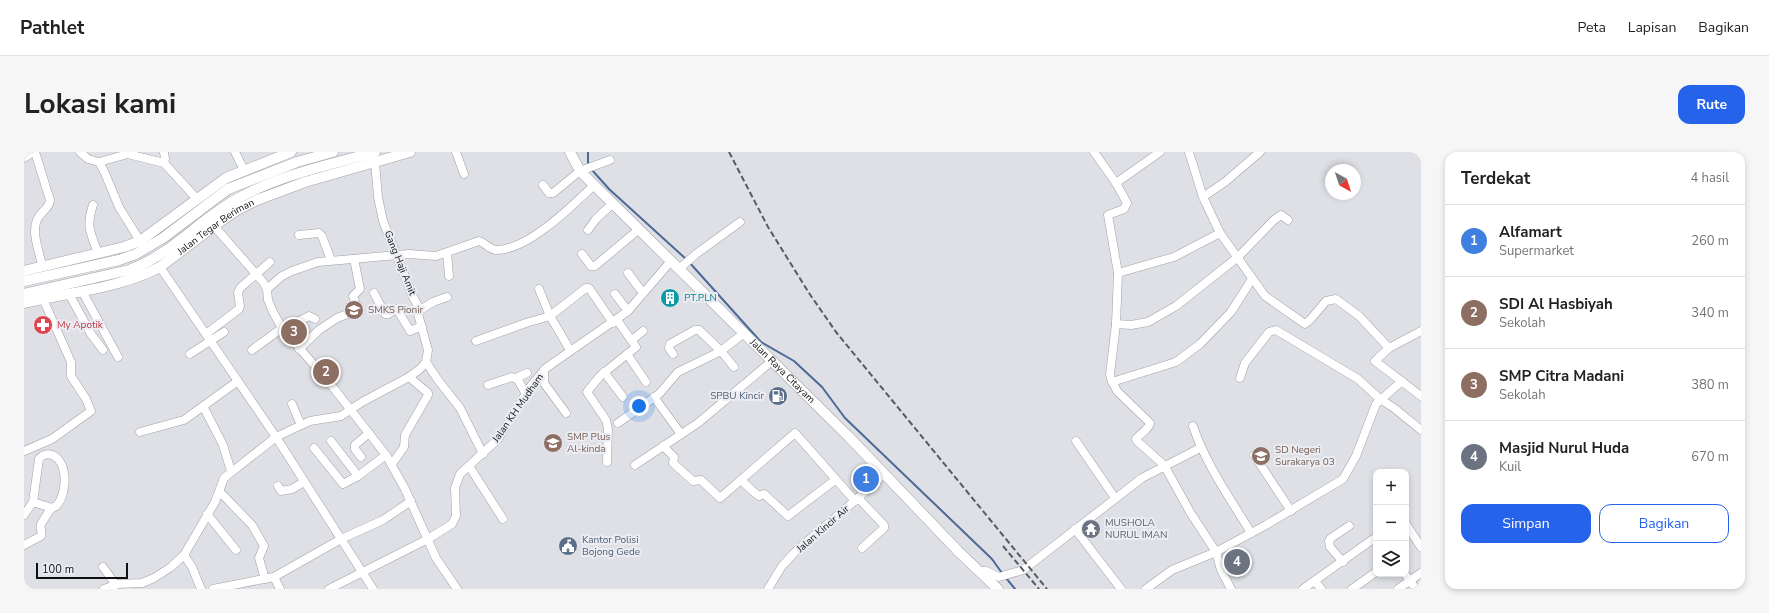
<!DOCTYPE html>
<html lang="id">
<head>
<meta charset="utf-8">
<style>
	body { margin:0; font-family:"Nunito Sans",sans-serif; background:#f6f6f6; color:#222 }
	.controls { position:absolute; right:12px; bottom:12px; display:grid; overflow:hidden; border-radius:8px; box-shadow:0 2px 6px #0003 }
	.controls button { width:36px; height:36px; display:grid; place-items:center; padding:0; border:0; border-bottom:1px solid #e0e0e0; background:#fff; color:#222; font:20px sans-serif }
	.compass { position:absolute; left:1301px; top:12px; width:36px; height:36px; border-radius:50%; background:#fff; box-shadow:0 2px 6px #0003; rotate:141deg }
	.scale { position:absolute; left:12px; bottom:10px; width:92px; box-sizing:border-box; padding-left:4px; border:2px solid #101112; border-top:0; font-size:11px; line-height:14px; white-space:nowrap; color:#101112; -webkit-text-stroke:3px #ebedf3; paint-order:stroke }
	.you { position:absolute; left:615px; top:254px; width:14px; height:14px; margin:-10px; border:3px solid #fff; border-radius:50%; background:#1a73e8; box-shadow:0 0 0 6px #1a73e833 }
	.badge { display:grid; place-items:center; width:26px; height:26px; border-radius:50%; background:#2563eb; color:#fff; font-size:13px; font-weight:700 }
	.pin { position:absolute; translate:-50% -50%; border:2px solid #fff; box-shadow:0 1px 4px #0006 }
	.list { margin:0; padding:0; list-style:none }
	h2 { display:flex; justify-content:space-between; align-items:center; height:52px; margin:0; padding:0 16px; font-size:17px }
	h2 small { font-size:13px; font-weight:400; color:#767676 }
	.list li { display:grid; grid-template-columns:26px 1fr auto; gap:12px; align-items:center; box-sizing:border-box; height:72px; padding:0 16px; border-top:1px solid #e0e0e0 }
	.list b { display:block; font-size:15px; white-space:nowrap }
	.list p { margin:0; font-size:13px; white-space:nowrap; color:#767676 }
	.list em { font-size:13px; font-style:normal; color:#767676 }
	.actions { display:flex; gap:8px; padding:12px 16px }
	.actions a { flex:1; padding:9px 0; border:1px solid #2563eb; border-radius:12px; text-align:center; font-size:14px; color:#2563eb }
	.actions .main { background:#2563eb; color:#fff }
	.icon { flex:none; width:22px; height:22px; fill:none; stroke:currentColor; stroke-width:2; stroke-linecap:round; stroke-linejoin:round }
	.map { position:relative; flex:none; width:1397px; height:437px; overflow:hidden; border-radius:12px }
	header { display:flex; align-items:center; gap:24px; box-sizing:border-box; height:56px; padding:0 20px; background:#fff; border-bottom:1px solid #e0e0e0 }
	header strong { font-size:19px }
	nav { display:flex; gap:22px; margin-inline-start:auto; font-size:14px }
	.intro { display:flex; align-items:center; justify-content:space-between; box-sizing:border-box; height:96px; padding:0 24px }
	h1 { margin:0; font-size:28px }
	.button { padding:10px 18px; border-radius:12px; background:#2563eb; color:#fff; font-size:14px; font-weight:700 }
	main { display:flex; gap:24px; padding:0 24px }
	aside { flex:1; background:#fff; border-radius:12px; box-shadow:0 2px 6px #0003 }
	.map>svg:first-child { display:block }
</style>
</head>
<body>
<header>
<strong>Pathlet</strong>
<nav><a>Peta</a><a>Lapisan</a><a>Bagikan</a></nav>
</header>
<div class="intro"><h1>Lokasi kami</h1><a class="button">Rute</a></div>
<main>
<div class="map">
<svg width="1397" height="437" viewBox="0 0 1397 437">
	<rect width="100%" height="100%" fill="#dee0e5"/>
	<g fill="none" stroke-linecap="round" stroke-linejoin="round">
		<g stroke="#4b6996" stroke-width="2">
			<polyline points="564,0 564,13"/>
			<polyline points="568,18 585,37 662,107"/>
			<polyline points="665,110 737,190 770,209 798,235 821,266 968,407 978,421"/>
			<polyline points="982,426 991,437"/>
		</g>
		<defs>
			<g id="minor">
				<path d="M11 0 26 48C26 56 16 60 13 68 7 81 16 101 18 114"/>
				<polyline points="56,0 64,7 75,10 80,19 95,55 116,89"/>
				<polyline points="211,0 220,18"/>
				<polyline points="432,0 440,22"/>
				<polyline points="1070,0 1092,31 1103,51 1100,57 1084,63 1094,121"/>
				<polyline points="1165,0 1179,45 1196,81 1241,144 1281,172 1286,168 1302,149 1312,147 1335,164 1365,196"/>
				<polyline points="0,6 9,0"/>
				<polyline points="75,10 104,2 140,11 141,7 140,0"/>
				<polyline points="140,11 173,47"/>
				<polyline points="1092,31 1136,0"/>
				<polyline points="519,33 525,41 529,41 556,19 586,8"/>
				<polyline points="1179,45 1201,30 1236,0"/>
				<path d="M69 53C62 74 66 80 74 101"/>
				<polyline points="190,74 239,130 243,137 244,148 249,160 258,176 304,229 362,303 381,337 412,406 433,437"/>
				<polyline points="564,78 572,67 588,52"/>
				<path d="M1196 81 1150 105 1094 121 1092 172 1086 222 1087 227 1093 239 1126 271C1125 278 1116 281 1112 287L1113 289 1140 313 1166 360 1192 400 1197 418 1207 437"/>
				<polyline points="275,83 295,81 298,84 307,108"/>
				<polyline points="423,101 425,124"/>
				<polyline points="558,102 567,114 571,114 614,78"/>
				<polyline points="136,115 252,285 349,437"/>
				<polyline points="655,117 672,102 716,70"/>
				<polyline points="604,121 619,141"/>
				<path d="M243 137 258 124 268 119 294 110 385 102 412 104 455 89C462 91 465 98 473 98 504 98 548 54 570 33"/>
				<polyline points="515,137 526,164 546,198"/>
				<polyline points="58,139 94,205"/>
				<polyline points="350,141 361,162 364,162 373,157 386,179 398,174"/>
				<polyline points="45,142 67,182 79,198"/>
				<polyline points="591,142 604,159"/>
				<polyline points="396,158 409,150 423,145"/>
				<polyline points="1092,172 1107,173 1124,170 1152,154 1214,105 1250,68 1257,63 1264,68"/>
				<polyline points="1397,179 1365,196 1351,209 1397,244"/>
				<polyline points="262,181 273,170 285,164 291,167"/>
				<polyline points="182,182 215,157 216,154 214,141 216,136 246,110"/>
				<polyline points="608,188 619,179"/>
				<polyline points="452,189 502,171 526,164 562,136 565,136 589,171"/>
				<polyline points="275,197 295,178 313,166 334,158 329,144 336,137 330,107"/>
				<polyline points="228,198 258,176"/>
				<polyline points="166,202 200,180"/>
				<polyline points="603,202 622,230"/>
				<polyline points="649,202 645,196 646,192 671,178 675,178 697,199 720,181"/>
				<polyline points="402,210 414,228 436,256 459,302"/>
				<polyline points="520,218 520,231 542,261"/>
				<polyline points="580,220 599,245"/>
				<polyline points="492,226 503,221"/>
				<polyline points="1216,226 1221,211 1245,180 1252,178 1334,227 1356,247 1370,256 1397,278"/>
				<polyline points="1088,230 1152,210 1176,192 1207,160 1228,127"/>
				<polyline points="464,233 488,225 494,228 502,242"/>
				<polyline points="630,245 657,282"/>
				<polyline points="268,252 277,273"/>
				<polyline points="179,254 199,293 207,319"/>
				<polyline points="594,271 635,242 654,220 697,199 710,215"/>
				<path d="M1169 274C1182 313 1206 346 1227 381"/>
				<polyline points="116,280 160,268 214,229"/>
				<polyline points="307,289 334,324"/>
				<polyline points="1052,289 1091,346"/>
				<polyline points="639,294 650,305 649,311 669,329 677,328 696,346 771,281 831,349"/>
				<polyline points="290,296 319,332 334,324 362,303"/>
				<polyline points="0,299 28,287 67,259 62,247 47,224 47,210 19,147"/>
				<polyline points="1230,303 1267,359"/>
				<polyline points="337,305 331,297 331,293 345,281"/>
				<polyline points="583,310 584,277 582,268 563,240 576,224 612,195 593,168"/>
				<polyline points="368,312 380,295 381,283 404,243 404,241 385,225"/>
				<polyline points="611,313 674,271 748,209"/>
				<polyline points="445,314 479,367"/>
				<polyline points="717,328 731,341 735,344 740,342 764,364 811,328"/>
				<polyline points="254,334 257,339 268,337 280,330"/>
				<polyline points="196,340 228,373 240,394 235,406 241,427"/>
				<polyline points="834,346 860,373 860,376 838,396"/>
				<polyline points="9,350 28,356"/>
				<polyline points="183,362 212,398"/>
				<path d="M0 363 9 350 15 307C18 303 23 301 28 303 45 310 43 342 33 353 30 357 32 353 28 356 24 359 20 368 17 372 15 376 19 379 17 384L0 393"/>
				<polyline points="1382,372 1397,395"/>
				<polyline points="1051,377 1097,437"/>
				<polyline points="160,403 168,415 177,437"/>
				<polyline points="1319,410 1306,395 1305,389 1307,386 1325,374"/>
				<polyline points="79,415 92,433"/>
				<polyline points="955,419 962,419 975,425 999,418 1118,326 1176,296"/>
				<polyline points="1381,422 1392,437"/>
				<polyline points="250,425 256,437"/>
				<polyline points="1291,429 1297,437"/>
				<polyline points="80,437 94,432 118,431 130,426 147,415 160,403 191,350 200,326 252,285 286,269 317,264 338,250 385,225 396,217 402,210 404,198 394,162 395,156 389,145 359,69 354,45 351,10"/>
				<polyline points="189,437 250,425 317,387 359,368 387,349"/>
				<polyline points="305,437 404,387 428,372 432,364 431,336 436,322 474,287 506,235 522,216 604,159 647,109"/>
				<polyline points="744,437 758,414 772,399 834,346 860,322"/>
				<polyline points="1122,437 1148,418 1192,400 1242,373 1319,327 1332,304 1352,252 1378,229"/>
				<polyline points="1279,437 1352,385"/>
				<polyline points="1328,437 1352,420"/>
				<polyline points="1374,437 1397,421"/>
			</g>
			<g id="major">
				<path id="s1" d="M546 0 556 19 570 33 824 284 934 399 974 437"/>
				<polyline points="0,119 100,95 116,89 202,26 267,0"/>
				<polyline points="0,129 95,108 112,102 139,86 204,37 273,10 309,0"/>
				<path d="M0 142 105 118C147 103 175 68 213 47 255 23 305 13 351 0"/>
				<path id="s2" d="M0 151C45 140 94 137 136 115L190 74 213 58 233 48 281 30 386 0"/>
			</g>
		</defs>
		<use href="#minor" stroke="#9fa1a6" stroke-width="9"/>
		<use href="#major" stroke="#9fa1a6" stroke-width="11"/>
		<use href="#minor" stroke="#fff" stroke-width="8"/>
		<use href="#major" stroke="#fff" stroke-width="10"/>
		<g stroke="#595b5d" stroke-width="2" stroke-dasharray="6 3" stroke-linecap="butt">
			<polyline points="705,0 744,75 785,141 812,180 1023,437"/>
			<polyline points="979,394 1015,437"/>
		</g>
	</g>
	<defs>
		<symbol id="building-disc" viewBox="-11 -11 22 22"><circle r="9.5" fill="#0f9aa8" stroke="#ebedf3"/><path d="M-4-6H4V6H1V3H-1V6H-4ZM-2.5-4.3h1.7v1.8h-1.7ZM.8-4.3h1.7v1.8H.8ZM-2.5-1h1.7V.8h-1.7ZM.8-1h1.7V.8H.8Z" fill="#fff"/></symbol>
		<symbol id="school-disc" viewBox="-11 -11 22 22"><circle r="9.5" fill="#8d6e63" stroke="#ebedf3"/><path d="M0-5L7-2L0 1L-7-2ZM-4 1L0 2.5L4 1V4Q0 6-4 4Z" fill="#fff"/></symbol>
		<symbol id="pharmacy-disc" viewBox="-11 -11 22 22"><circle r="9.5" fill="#e0444e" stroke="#ebedf3"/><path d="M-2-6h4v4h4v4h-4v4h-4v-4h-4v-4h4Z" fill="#fff"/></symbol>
		<symbol id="fuel-disc" viewBox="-11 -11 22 22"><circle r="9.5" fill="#5c6f8a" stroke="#ebedf3"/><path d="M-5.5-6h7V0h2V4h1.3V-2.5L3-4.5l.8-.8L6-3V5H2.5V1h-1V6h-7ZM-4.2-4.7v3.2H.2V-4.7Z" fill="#fff"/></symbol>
		<symbol id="temple-disc" viewBox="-11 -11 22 22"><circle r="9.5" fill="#6b7280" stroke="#ebedf3"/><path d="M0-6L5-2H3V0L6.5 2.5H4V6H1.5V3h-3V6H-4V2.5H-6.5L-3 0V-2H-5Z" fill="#fff"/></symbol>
		<symbol id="civic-disc" viewBox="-11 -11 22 22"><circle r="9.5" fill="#5c6f8a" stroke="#ebedf3"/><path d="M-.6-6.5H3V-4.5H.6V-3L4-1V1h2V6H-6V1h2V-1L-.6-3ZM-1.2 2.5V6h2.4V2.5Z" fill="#fff"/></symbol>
	</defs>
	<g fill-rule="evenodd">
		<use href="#building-disc" x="635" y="135" width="22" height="22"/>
		<use href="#school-disc" x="319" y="147" width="22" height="22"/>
		<use href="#pharmacy-disc" x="8" y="162" width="22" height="22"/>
		<use href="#fuel-disc" x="743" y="233" width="22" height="22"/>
		<use href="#school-disc" x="518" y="280" width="22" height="22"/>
		<use href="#school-disc" x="1226" y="293" width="22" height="22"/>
		<use href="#temple-disc" x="1056" y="366" width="22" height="22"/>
		<use href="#civic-disc" x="533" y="383" width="22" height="22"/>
	</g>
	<g text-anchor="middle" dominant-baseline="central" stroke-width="4" stroke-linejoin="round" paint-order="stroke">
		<g font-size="10" fill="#101112" stroke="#ebedf3">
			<text stroke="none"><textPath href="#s2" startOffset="210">Jalan Tegar Beriman</textPath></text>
			<text transform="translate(376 111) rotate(68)">Gang Haji Amit</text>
			<text stroke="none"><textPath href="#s1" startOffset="306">Jalan Raya Citayam</textPath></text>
			<text transform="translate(494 256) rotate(-55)">Jalan KH Mudham</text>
			<text transform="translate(799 377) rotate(-41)">Jalan Kincir Air</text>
		</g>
		<g font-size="10" fill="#0d838f" stroke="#ebedf3" text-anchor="start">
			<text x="660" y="146">PT.PLN</text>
		</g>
		<g font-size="10" fill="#785e54" stroke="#ebedf3" text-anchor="start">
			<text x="344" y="158">SMKS Pionir</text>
			<text x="543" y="285">SMP Plus<tspan x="543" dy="12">Al-kinda</tspan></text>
			<text x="1251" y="298">SD Negeri<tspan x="1251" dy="12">Surakarya 03</tspan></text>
		</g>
		<g font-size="10" fill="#be3a42" stroke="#ebedf3" text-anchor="start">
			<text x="33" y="173">My Apotik</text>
		</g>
		<g font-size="10" fill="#4e5e75" stroke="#ebedf3" text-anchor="end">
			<text x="740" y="244">SPBU Kincir</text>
			<text x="558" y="388" text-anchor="start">Kantor Polisi<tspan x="558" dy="12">Bojong Gede</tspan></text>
		</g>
		<g font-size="10" fill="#5b616d" stroke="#ebedf3" text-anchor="start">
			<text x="1081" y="371">MUSHOLA<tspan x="1081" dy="12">NURUL IMAN</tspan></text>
		</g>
	</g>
</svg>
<div class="controls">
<button>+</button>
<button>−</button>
<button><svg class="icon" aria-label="layers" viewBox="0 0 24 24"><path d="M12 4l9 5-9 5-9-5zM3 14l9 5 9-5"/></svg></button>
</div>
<svg class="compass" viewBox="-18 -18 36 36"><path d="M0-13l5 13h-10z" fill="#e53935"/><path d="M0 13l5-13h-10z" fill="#767676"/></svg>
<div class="scale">100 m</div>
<div class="you"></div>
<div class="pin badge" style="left:842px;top:327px;background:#3f7fe0">1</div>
<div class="pin badge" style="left:302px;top:220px;background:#8d6e63">2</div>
<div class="pin badge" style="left:270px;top:180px;background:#8d6e63">3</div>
<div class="pin badge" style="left:1213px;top:410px;background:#6b7280">4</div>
</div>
<aside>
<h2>Terdekat<small>4 hasil</small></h2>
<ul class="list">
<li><span class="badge" style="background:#3f7fe0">1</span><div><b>Alfamart</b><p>Supermarket</p></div><em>260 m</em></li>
<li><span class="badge" style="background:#8d6e63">2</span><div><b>SDI Al Hasbiyah</b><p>Sekolah</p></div><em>340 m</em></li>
<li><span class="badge" style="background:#8d6e63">3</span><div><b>SMP Citra Madani</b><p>Sekolah</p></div><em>380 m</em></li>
<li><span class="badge" style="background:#6b7280">4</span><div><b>Masjid Nurul Huda</b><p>Kuil</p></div><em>670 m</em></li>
</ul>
<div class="actions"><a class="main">Simpan</a><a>Bagikan</a></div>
</aside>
</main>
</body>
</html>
